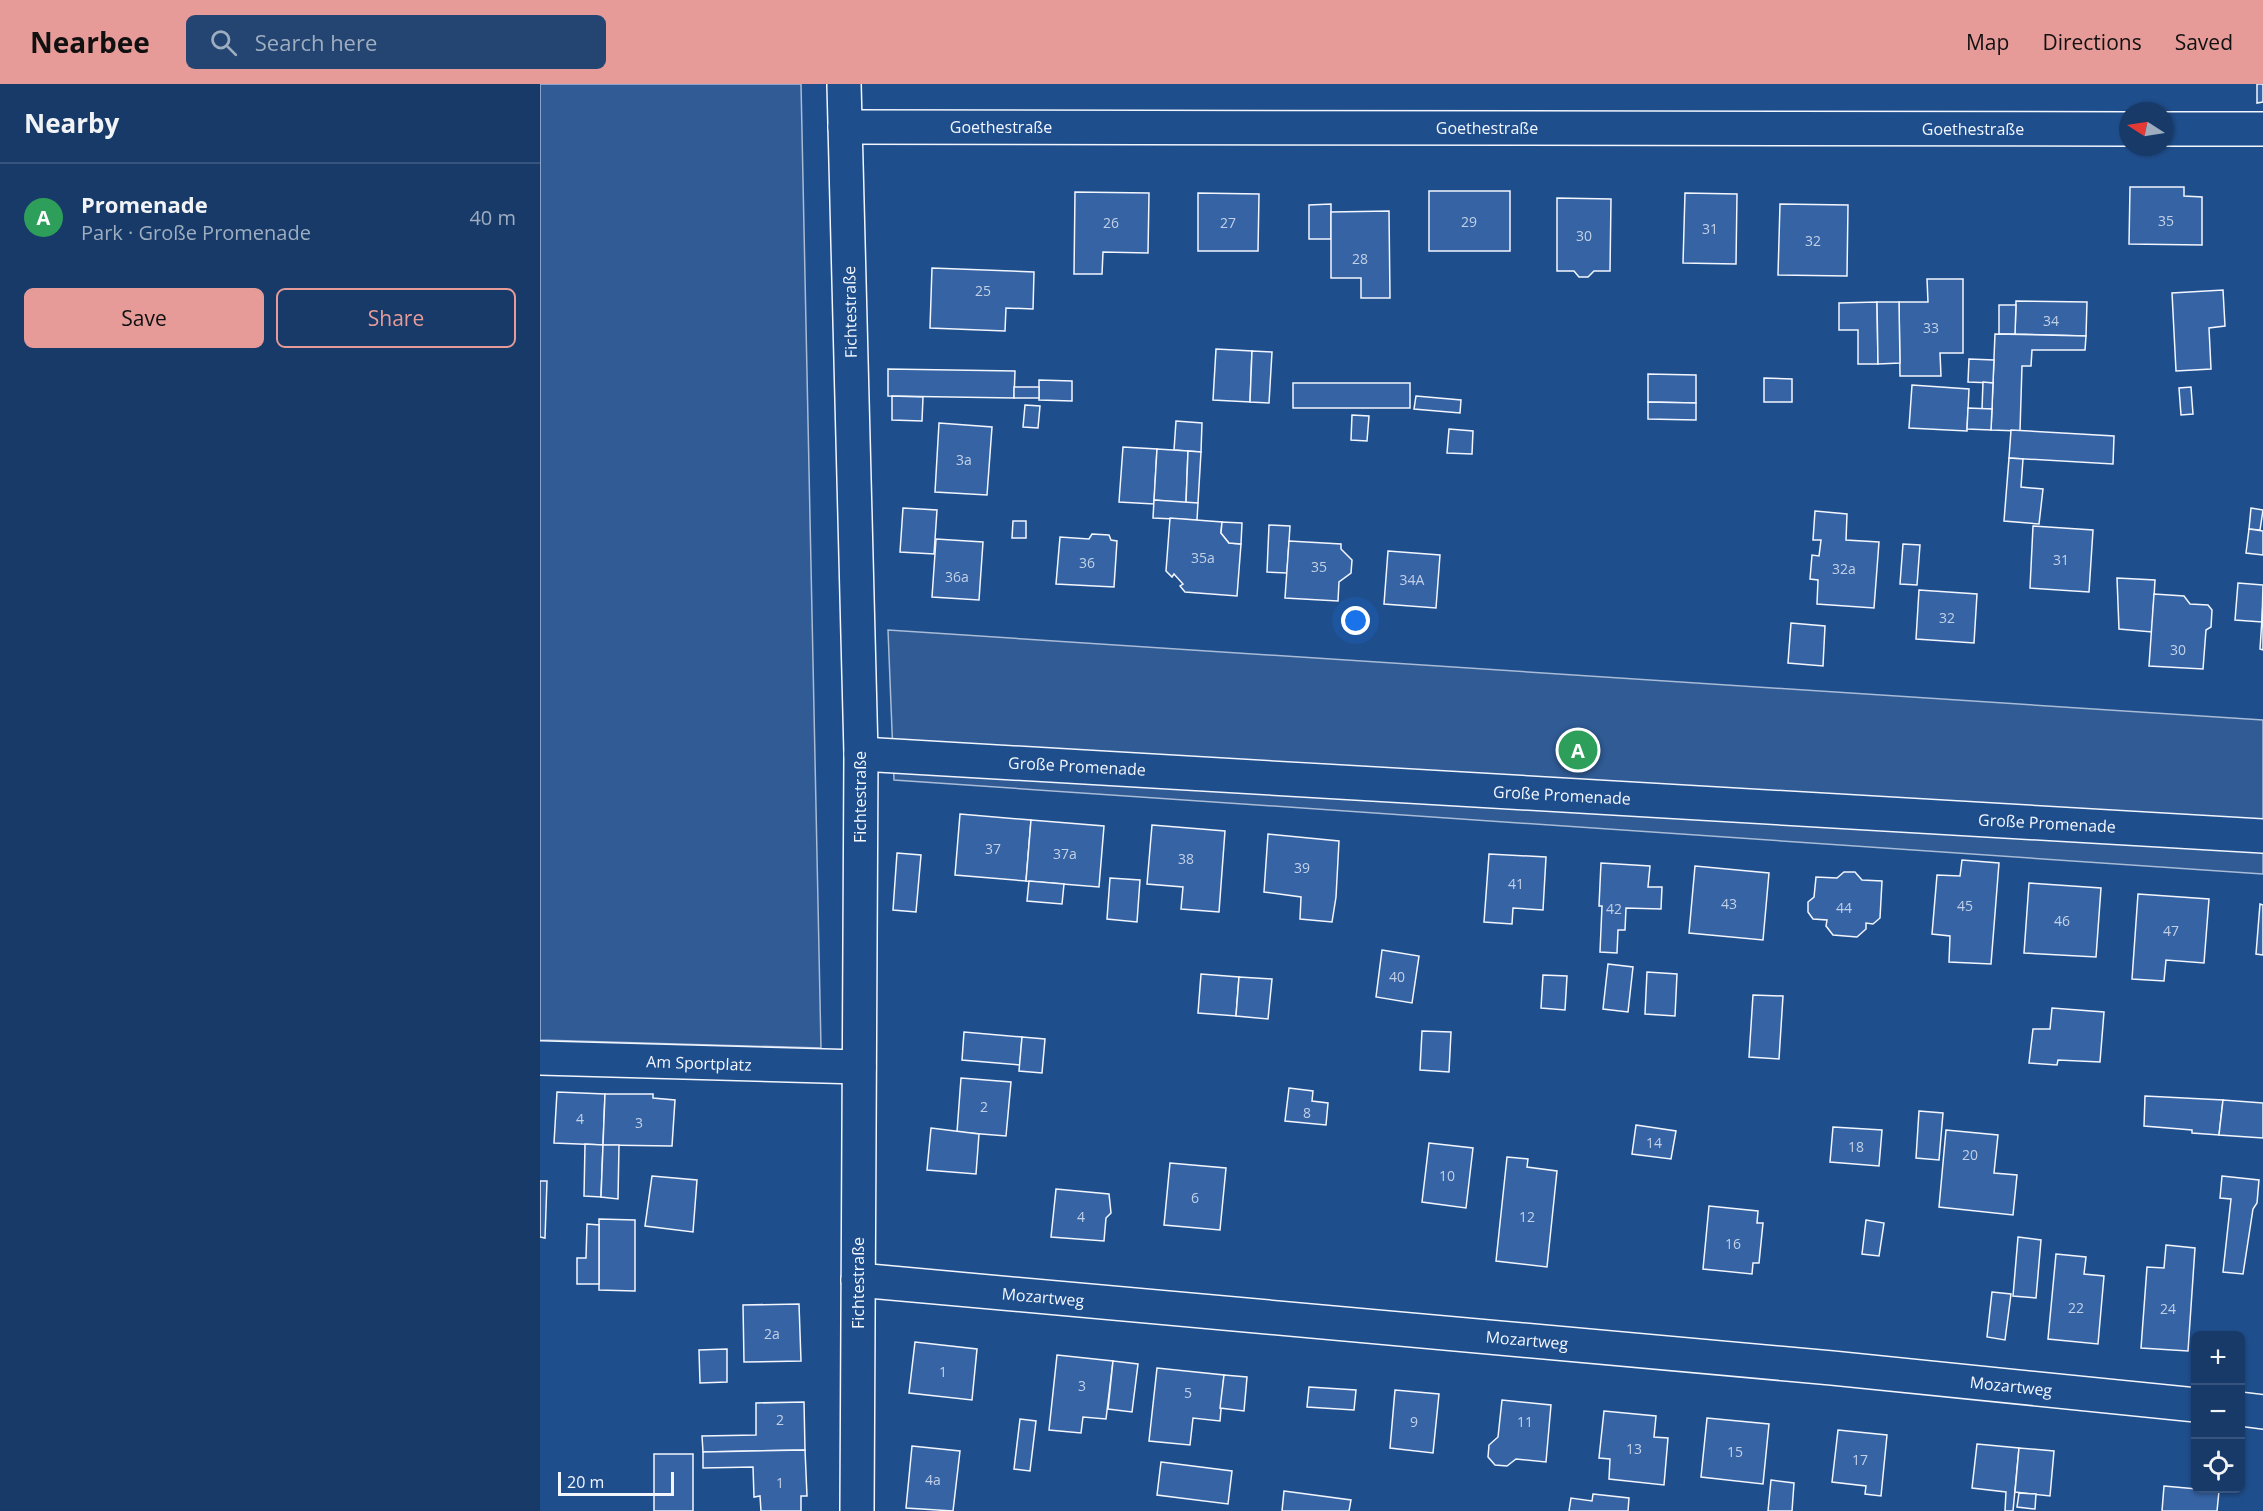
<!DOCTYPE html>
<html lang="en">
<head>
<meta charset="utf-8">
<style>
	body { margin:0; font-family:"Open Sans",sans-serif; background:#244571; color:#f1f3f6 }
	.controls { position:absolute; right:18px; bottom:18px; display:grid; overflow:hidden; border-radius:9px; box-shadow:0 2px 4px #0004 }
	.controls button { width:54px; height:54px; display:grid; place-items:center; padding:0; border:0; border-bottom:2px solid #36547d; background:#173a69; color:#f1f3f6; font:30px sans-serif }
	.compass { position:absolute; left:1579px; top:18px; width:54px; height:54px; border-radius:50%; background:#173a69; box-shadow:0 2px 4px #0004; rotate:282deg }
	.scale { position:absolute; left:18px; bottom:15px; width:116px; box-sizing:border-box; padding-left:6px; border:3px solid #f2f6ff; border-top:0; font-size:16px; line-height:21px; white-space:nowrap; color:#f2f6ff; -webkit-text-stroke:4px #1f4e8c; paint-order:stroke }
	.you { position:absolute; left:816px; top:537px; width:21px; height:21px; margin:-15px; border:4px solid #fff; border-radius:50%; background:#1a73e8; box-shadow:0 0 0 9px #1a73e833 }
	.badge { display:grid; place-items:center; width:39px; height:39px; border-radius:50%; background:#e69b98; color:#fff; font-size:20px; font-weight:700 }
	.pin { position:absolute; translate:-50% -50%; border:3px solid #fff; box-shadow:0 2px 6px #0006 }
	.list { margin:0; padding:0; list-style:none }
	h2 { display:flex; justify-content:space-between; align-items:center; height:78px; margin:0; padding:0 24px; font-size:26px }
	h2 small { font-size:20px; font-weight:400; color:#9eadc0 }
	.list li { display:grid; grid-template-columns:39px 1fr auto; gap:18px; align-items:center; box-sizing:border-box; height:108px; padding:0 24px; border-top:2px solid #36547d }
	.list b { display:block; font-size:22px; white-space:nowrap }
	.list p { margin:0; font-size:20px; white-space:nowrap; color:#9eadc0 }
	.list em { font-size:20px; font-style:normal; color:#9eadc0 }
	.actions { display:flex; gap:12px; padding:18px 24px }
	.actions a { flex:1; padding:14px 0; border:2px solid #e69b98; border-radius:9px; text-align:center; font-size:21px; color:#e69b98 }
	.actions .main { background:#e69b98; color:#111 }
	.icon { flex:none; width:33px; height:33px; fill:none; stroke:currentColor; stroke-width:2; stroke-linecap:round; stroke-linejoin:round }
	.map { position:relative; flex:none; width:1723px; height:1427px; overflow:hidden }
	header { display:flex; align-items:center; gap:36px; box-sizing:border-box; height:84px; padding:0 30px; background:#e69b98; color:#111 }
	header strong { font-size:28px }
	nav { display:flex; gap:33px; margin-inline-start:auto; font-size:21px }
	.search { width:420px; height:54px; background:#244571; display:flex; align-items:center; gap:15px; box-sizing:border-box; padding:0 21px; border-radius:9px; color:#9eadc0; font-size:22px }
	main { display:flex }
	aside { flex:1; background:#173a69 }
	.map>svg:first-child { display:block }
</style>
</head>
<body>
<header>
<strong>Nearbee</strong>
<div class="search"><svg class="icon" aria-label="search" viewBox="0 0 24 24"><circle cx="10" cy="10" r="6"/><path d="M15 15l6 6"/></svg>Search here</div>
<nav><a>Map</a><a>Directions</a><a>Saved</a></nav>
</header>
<main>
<aside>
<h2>Nearby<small></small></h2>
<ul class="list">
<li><span class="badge" style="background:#2e9e5b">A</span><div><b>Promenade</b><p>Park · Große Promenade</p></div><em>40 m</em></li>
</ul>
<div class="actions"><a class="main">Save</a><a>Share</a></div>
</aside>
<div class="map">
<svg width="1723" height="1427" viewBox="0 0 1723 1427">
	<rect width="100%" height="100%" fill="#1f4e8c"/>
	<g fill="#305b95" stroke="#a8bbd7" stroke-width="1.5">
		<polygon points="0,0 261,0 281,964 0,956"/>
		<polygon points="348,546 1723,636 1723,790 354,696"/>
	</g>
	<g fill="#3563a3" stroke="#f2f6ff" stroke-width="1.5">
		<polygon points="1717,0 1723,0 1723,18 1717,19"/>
		<polygon points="1590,103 1644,103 1644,112 1662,113 1662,161 1589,160"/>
		<rect x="889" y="107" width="81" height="60"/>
		<polygon points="535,108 609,109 608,169 563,168 562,190 534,190"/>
		<polygon points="658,109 719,110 718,167 658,167"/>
		<polygon points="1145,109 1197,110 1196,180 1143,179"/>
		<polygon points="1017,114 1071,115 1070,187 1054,187 1048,193 1039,193 1034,187 1017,187"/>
		<polygon points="791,120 791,155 769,155 769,121"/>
		<polygon points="1240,120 1308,121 1307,192 1238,191"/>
		<polygon points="849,127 850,214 821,214 821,194 791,194 791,128"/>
		<polygon points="392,184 494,188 493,225 466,224 465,247 390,244"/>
		<polygon points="1387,195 1423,195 1423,269 1400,269 1401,292 1360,292 1359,218 1388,218"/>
		<polygon points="1683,206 1685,242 1669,244 1671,285 1636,287 1632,209"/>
		<polygon points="1476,217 1547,218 1546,252 1475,250"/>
		<polygon points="1337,218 1338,280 1318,280 1318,246 1299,246 1299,219"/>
		<polygon points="1337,218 1359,218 1360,279 1338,280"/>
		<polygon points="1459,221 1476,221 1475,250 1459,250"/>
		<polygon points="1455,250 1546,252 1545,266 1492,266 1491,282 1482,282 1480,347 1451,346"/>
		<polygon points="676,265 712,267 710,318 673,316"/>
		<polygon points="712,267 732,268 729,319 710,318"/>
		<polygon points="1429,275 1454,276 1453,299 1428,298"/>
		<polygon points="348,285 475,287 474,314 348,312"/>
		<polygon points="1108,290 1156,291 1156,319 1108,318"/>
		<polygon points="1224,294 1252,295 1252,318 1224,318"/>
		<polygon points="499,296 532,297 532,317 499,316"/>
		<polygon points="1443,298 1453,299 1452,325 1442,325"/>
		<rect x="753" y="299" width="117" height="25"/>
		<polygon points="1372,301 1429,305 1427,347 1369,344"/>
		<rect x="474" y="303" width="25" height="11"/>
		<polygon points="1651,303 1653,330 1641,331 1639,304"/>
		<polygon points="352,312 383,313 382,337 352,336"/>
		<polygon points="876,312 921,316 920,329 874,325"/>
		<polygon points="1108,318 1156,319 1156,336 1108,335"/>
		<polygon points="485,321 500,322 498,344 483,343"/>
		<polygon points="1428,324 1452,325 1451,346 1427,345"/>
		<polygon points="812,331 829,332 827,357 811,356"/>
		<polygon points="636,337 662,339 661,368 634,366"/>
		<polygon points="399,339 452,343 447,411 395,408"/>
		<polygon points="909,345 933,347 932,370 907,369"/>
		<polygon points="1471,346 1574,352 1573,380 1469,374"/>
		<polygon points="583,363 617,365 614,420 579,418"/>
		<polygon points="617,365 648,367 646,419 614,416"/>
		<polygon points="648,367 661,368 658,419 646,419"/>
		<polygon points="1469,374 1483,375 1481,403 1503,405 1499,440 1464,437"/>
		<polygon points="614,416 658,419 657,436 613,434"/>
		<polygon points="363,424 397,426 394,470 360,468"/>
		<polygon points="1711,424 1723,426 1720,446 1709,445"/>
		<polygon points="1275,427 1307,430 1306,456 1339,458 1334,524 1277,520 1278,496 1270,495 1272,471 1279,472 1281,456 1273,456"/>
		<polygon points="630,434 682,438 681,449 689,459 701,460 697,512 645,508 640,502 643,500 634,490 632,493 626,487"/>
		<polygon points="473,437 486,437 486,454 472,454"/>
		<polygon points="682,438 702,439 701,460 689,459 681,449"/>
		<polygon points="729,441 750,442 747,489 727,488"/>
		<polygon points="1493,442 1553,446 1549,508 1490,504"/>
		<polygon points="1709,445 1723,447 1723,471 1706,469"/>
		<polygon points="552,450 569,451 571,456 577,457 574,503 516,500 520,453 549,455"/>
		<polygon points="396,455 443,458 439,516 392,513"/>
		<polygon points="749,457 801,460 801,465 812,476 811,489 799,498 798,517 745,514"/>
		<polygon points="1363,460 1380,461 1377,501 1360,500"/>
		<polygon points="848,467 900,471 896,524 844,520"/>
		<polygon points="1577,494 1615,496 1612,548 1579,545"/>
		<polygon points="1698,499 1723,501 1722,538 1695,536"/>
		<polygon points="1379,506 1437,510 1434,559 1376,555"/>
		<polygon points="1614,510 1644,512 1650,520 1668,521 1672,526 1671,543 1666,546 1663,585 1609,582"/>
		<polygon points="1723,519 1723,566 1720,565"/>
		<polygon points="1251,539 1285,542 1283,582 1248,579"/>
		<polygon points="420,730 491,736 486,797 415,791"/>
		<polygon points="491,736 564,742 559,803 486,797"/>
		<polygon points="612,741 685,747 679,828 641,825 643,803 607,800"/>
		<polygon points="728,750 799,757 796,813 792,838 760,835 761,813 724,808"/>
		<polygon points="357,769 381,771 376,828 353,826"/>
		<polygon points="949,770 1006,773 1003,826 973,824 972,840 944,838"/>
		<polygon points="1422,776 1459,779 1451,880 1409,878 1410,852 1392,850 1397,791 1420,792"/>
		<polygon points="1061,779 1110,782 1108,803 1122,803 1121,825 1086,824 1085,846 1078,846 1077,869 1060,868 1062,822 1059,822"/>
		<polygon points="1155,782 1229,789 1223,856 1149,849"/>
		<polygon points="1304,788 1315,788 1322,796 1342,797 1340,834 1333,840 1326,839 1326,845 1317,853 1293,851 1286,842 1287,836 1273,835 1268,828 1268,818 1274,813 1276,793 1297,794"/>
		<polygon points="570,794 600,796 597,838 567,835"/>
		<polygon points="489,797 524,800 522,820 487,817"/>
		<polygon points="1489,799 1561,804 1556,873 1484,869"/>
		<polygon points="1598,810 1669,815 1664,879 1626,876 1624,897 1592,895"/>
		<polygon points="1720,820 1723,821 1723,871 1716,870"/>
		<polygon points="842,866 879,872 872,919 836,913"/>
		<polygon points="1068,880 1093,883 1088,928 1063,925"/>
		<polygon points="1107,888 1137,890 1135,932 1105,930"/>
		<polygon points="661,890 699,893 696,932 658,929"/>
		<polygon points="1003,891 1027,892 1025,926 1001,924"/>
		<polygon points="699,893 732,895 728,935 696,932"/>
		<polygon points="1213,911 1243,912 1239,975 1209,973"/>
		<polygon points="1512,924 1564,928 1560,978 1518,976 1517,981 1489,979 1493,945 1510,945"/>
		<polygon points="882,947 911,948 909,988 880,986"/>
		<polygon points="424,948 482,953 480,981 422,976"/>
		<polygon points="482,953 505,955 502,989 479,987"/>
		<polygon points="421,994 471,998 466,1052 417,1048"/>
		<polygon points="749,1004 773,1007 772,1017 788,1019 786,1041 745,1037"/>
		<polygon points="17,1008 65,1010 63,1061 14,1059"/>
		<polygon points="65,1010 113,1010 113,1014 135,1016 132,1062 63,1061"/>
		<polygon points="1605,1012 1683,1016 1679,1051 1652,1049 1652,1046 1604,1042"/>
		<polygon points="1683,1016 1723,1019 1723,1054 1679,1051"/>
		<polygon points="1379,1027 1403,1029 1399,1076 1376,1074"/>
		<polygon points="1096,1041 1136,1047 1131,1075 1092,1070"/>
		<polygon points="1293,1043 1342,1046 1339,1082 1290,1078"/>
		<polygon points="391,1044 439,1050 436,1090 387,1086"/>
		<polygon points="1406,1046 1458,1051 1454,1089 1477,1091 1473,1131 1399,1123"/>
		<polygon points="889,1059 933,1064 926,1124 882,1118"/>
		<polygon points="45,1060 63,1061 61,1113 44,1112"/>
		<polygon points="63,1061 79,1061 78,1115 61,1113"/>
		<polygon points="967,1073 988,1075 987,1083 1017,1087 1007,1183 956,1177"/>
		<polygon points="630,1079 686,1084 680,1146 624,1141"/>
		<polygon points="112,1092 157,1096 153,1148 105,1142"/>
		<polygon points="1682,1092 1719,1096 1717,1119 1713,1125 1703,1190 1683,1188 1691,1115 1680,1114"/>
		<polygon points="0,1097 7,1097 5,1154 0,1153"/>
		<polygon points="516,1105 569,1110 571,1129 566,1134 564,1157 511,1153"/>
		<polygon points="1169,1122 1218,1127 1217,1139 1223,1139 1219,1179 1213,1179 1212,1190 1163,1185"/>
		<polygon points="59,1135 95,1136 95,1207 59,1206"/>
		<polygon points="1326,1136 1344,1139 1339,1172 1322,1170"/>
		<polygon points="47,1140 59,1141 59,1200 37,1200 37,1174 46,1174"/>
		<polygon points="1478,1153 1501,1156 1496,1214 1473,1212"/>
		<polygon points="1626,1161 1655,1164 1648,1267 1601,1264 1607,1183 1624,1184"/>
		<polygon points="1516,1170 1546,1173 1544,1190 1564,1192 1558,1260 1508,1255"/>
		<polygon points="1452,1208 1471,1210 1465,1256 1447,1253"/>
		<polygon points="259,1220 261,1277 204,1278 203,1221"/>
		<polygon points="375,1258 437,1265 432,1316 369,1309"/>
		<polygon points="187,1265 187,1298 160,1299 159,1266"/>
		<polygon points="517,1271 573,1277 566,1335 543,1333 541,1349 509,1346"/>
		<polygon points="573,1277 598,1280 592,1328 568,1325"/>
		<polygon points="617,1284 684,1291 680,1337 653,1334 650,1361 609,1357"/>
		<polygon points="684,1291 707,1293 704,1327 680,1324"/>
		<polygon points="769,1303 816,1306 814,1326 767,1323"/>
		<polygon points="855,1306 899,1310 893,1369 850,1364"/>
		<polygon points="962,1316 1011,1321 1006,1378 976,1375 967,1382 955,1381 948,1373 949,1361 958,1353"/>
		<polygon points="264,1318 265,1366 163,1368 162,1352 216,1351 216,1319"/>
		<polygon points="1064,1327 1116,1332 1114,1353 1128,1354 1124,1401 1069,1395 1070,1375 1059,1374"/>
		<polygon points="1167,1334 1229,1340 1223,1400 1161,1393"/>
		<polygon points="480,1335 496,1337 490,1387 474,1385"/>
		<polygon points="1298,1346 1347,1351 1341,1412 1325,1410 1326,1402 1292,1398"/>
		<polygon points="1437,1360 1479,1364 1473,1427 1465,1427 1466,1408 1432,1404"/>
		<polygon points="372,1362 420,1367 413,1427 366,1424"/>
		<polygon points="1479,1364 1514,1367 1510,1412 1475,1408"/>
		<polygon points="265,1366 267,1412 261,1412 261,1427 221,1427 220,1412 214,1413 213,1383 163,1384 163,1368"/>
		<rect x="114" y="1370" width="39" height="57"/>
		<polygon points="621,1378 692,1387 688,1420 617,1411"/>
		<polygon points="1231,1396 1254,1399 1252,1427 1228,1427"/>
		<polygon points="1624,1402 1679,1407 1677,1427 1622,1427"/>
		<polygon points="744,1407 811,1416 809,1427 742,1427"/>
		<polygon points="1479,1409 1496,1410 1495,1425 1477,1423"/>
		<polygon points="1053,1410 1089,1414 1088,1427 1029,1427 1031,1414 1052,1417"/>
	</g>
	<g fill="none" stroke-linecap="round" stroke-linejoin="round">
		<defs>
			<g id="minor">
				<polyline points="304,0 321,670 317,1427"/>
				<polyline points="305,43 1588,45"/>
				<polyline points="1624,45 1723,45"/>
				<polyline points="321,670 1723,752"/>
				<polyline points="0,974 319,983"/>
				<polyline points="318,1196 1292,1284 1656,1321"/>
				<polyline points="1700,1325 1723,1328"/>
			</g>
		</defs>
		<use href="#minor" stroke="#f2f6ff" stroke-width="36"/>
		<use href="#minor" stroke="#1f4e8c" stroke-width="33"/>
	</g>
	<g text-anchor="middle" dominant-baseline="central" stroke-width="4.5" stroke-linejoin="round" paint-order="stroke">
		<g font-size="14" fill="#c3d1e8">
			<text x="1626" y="136">35</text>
			<text x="929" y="137">29</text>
			<text x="571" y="138">26</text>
			<text x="688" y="138">27</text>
			<text x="1170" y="144">31</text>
			<text x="1044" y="151">30</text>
			<text x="1273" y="156">32</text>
			<text x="820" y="174">28</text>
			<text x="443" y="206">25</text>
			<text x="1511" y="236">34</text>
			<text x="1391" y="243">33</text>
			<text x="424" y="375">3a</text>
			<text x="663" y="473">35a</text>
			<text x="1521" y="475">31</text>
			<text x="547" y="478">36</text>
			<text x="779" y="482">35</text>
			<text x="1304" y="484">32a</text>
			<text x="417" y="492">36a</text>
			<text x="872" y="495">34A</text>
			<text x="1407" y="533">32</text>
			<text x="1638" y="565">30</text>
			<text x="453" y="764">37</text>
			<text x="525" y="769">37a</text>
			<text x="646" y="774">38</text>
			<text x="762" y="783">39</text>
			<text x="976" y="799">41</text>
			<text x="1189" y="819">43</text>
			<text x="1425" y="821">45</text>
			<text x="1304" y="823">44</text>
			<text x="1074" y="824">42</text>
			<text x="1522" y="836">46</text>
			<text x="1631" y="846">47</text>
			<text x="857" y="892">40</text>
			<text x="444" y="1022">2</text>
			<text x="767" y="1028">8</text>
			<text x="40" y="1034">4</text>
			<text x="99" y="1038">3</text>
			<text x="1114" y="1058">14</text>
			<text x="1316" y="1062">18</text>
			<text x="1430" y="1070">20</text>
			<text x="907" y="1091">10</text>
			<text x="655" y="1113">6</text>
			<text x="541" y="1132">4</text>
			<text x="987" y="1132">12</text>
			<text x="1193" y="1159">16</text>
			<text x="1536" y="1223">22</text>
			<text x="1628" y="1224">24</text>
			<text x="232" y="1249">2a</text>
			<text x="403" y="1287">1</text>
			<text x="542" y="1301">3</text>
			<text x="648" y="1308">5</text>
			<text x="240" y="1335">2</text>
			<text x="874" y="1337">9</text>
			<text x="985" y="1337">11</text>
			<text x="1094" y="1364">13</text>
			<text x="1195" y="1367">15</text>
			<text x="1320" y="1375">17</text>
			<text x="393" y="1395">4a</text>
			<text x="240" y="1398">1</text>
		</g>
		<g font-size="16" fill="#f2f6ff" stroke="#1f4e8c">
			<text x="461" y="43">Goethestraße</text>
			<text x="947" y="44">Goethestraße</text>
			<text x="1433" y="45">Goethestraße</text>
			<text transform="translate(310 228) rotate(-91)">Fichtestraße</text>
			<text transform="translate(537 682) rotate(3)">Große Promenade</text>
			<text transform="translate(1022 711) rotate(3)">Große Promenade</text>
			<text transform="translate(320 713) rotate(-90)">Fichtestraße</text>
			<text transform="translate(1507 739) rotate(3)">Große Promenade</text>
			<text transform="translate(159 979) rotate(2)">Am Sportplatz</text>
			<text transform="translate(318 1199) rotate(-90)">Fichtestraße</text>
			<text transform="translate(503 1213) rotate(5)">Mozartweg</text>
			<text transform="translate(987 1256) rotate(5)">Mozartweg</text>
			<text transform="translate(1471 1302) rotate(6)">Mozartweg</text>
		</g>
	</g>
</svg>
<div class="controls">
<button>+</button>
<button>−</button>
<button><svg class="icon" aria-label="locate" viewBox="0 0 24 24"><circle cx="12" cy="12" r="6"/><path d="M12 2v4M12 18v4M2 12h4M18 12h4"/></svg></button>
</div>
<svg class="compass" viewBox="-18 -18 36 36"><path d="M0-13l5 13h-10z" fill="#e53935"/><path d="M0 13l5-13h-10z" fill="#9eadc0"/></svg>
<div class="scale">20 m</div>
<div class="you"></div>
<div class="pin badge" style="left:1038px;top:666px;background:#2e9e5b">A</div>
</div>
</main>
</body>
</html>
